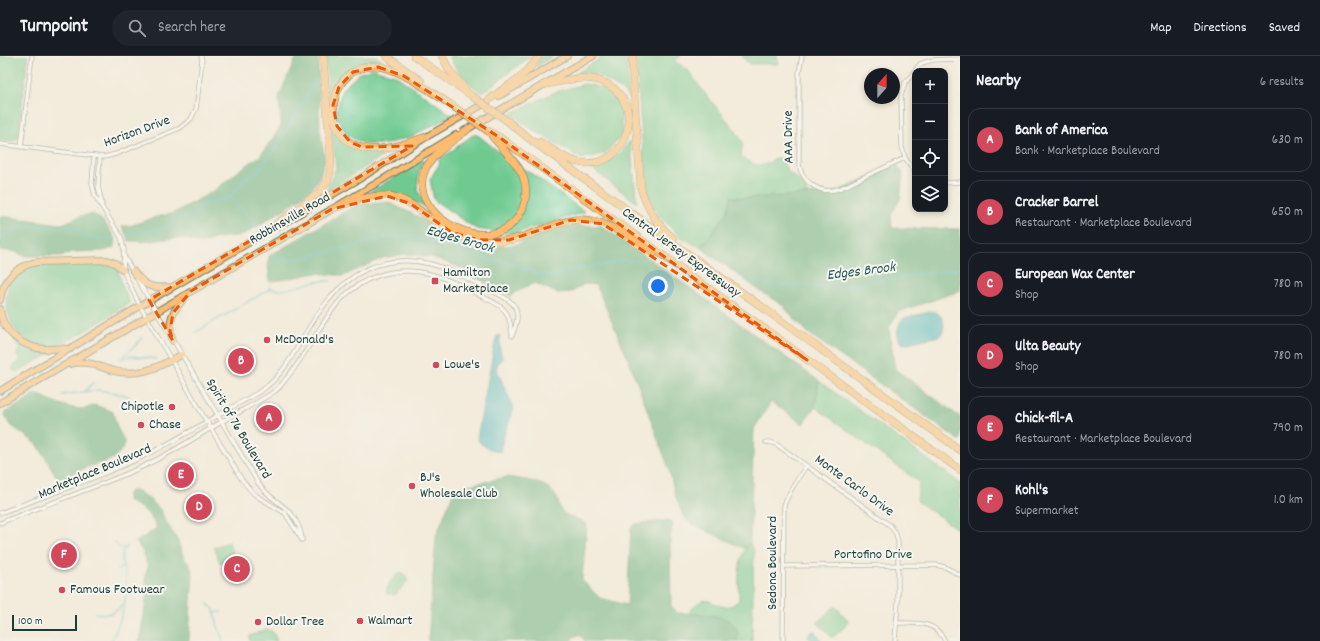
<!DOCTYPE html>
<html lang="en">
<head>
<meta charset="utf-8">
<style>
	body { margin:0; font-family:Dekko,sans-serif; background:#20242c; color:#f1f3f6 }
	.controls { position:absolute; right:12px; top:12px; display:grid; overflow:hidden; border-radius:8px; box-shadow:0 2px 6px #0003 }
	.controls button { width:36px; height:36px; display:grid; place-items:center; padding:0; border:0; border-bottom:1px solid #363941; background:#171b24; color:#f1f3f6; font:20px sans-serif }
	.compass { position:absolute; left:864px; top:12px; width:36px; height:36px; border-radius:50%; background:#171b24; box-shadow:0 2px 6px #0003; rotate:21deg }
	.scale { position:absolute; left:12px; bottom:10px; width:65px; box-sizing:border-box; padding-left:4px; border:2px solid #1f3d34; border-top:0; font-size:11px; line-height:14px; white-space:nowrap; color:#1f3d34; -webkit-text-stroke:3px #f6f6f2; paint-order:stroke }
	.you { position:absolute; left:658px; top:230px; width:14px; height:14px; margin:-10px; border:3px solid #fff; border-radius:50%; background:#1a73e8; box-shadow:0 0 0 6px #1a73e833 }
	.badge { display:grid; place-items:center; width:26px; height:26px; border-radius:50%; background:#d1495b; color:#fff; font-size:13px; font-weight:700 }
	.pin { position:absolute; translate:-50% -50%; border:2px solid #fff; box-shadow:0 1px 4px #0006 }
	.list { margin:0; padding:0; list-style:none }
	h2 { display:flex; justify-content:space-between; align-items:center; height:52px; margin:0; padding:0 16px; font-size:17px }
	h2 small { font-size:13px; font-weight:400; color:#9ea1a6 }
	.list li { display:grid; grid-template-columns:26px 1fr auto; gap:12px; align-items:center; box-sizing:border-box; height:64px; margin:0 8px 8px; padding:0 8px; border:1px solid #363941; border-radius:12px }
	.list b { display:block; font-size:15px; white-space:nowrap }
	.list p { margin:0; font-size:13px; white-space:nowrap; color:#9ea1a6 }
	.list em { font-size:13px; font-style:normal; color:#9ea1a6 }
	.icon { flex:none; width:22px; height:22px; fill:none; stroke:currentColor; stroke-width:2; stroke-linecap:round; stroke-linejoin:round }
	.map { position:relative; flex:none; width:960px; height:585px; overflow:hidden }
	header { display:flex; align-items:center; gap:24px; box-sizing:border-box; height:56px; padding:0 20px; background:#171b24; border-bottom:1px solid #363941 }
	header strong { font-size:19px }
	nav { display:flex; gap:22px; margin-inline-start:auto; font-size:14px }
	.search { width:280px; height:36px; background:#20242c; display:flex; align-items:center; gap:10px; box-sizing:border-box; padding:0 14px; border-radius:22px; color:#9ea1a6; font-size:15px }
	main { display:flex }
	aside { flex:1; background:#171b24 }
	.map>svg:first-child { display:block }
</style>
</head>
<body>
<header>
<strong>Turnpoint</strong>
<div class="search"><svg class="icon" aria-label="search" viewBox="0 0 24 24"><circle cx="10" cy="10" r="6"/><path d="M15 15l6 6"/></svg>Search here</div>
<nav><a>Map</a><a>Directions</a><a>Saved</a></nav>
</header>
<main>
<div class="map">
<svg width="960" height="585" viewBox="0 0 960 585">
	<rect width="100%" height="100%" fill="#f6f6f2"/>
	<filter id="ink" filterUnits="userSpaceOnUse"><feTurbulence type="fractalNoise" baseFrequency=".025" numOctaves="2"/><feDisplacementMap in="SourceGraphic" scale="8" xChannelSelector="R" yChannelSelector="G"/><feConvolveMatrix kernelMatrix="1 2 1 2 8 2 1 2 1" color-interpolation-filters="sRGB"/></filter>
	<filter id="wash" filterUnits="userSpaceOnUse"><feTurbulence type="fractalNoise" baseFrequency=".012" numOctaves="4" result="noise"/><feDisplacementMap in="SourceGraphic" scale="16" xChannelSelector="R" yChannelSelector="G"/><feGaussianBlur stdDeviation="0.9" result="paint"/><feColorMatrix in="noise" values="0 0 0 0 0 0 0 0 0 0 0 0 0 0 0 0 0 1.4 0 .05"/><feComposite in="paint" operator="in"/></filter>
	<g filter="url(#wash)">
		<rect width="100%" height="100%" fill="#f3ebdb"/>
		<g fill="#70ca90" stroke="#488462">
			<polygon points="0,0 28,0 18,81 15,85 0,84"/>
			<polygon points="326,0 376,0 384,6 357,8 340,20 328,40"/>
			<path d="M449 0H531L482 37C468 27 456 16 449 0Z"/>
			<polygon points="541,0 553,0 536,11"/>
			<polygon points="604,0 630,0 627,7 629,43 622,34 597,19 572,20"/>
			<path d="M638 0H681L674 5 687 13 706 39 736 75 743 87 741 101C756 110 761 114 775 102H782L787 115 803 127 808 139 749 142 731 141 727 157 700 191 680 181 660 161 646 137 636 4Z"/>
			<polygon points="742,0 777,0 779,8 749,8"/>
			<polygon points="373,13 395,19 452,59 413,80 386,88 364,88 347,79 336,59 342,33 360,17"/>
			<polygon points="585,28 606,32 621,50 622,79 606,97 582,103 530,72 511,58 555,36"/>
			<path d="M331 69C354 95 357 96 391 95L326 135 336 112Z"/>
			<polygon points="474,78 479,80 504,100 508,101 585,156 519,176 508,177 476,173 434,144 430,123 440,107 438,105"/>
			<path d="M630 85 637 147 588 110C610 107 616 101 630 85Z"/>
			<polygon points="425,103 419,116 417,133 426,151 394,137 368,137"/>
			<path d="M108 207 118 214 123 232 130 247 121 252C106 262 69 288 52 290 18 293 0 260 9 228 12 222 17 217 24 213 39 205 89 207 108 207Z"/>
			<polygon points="13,282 52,296 52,297 16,316 12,313 21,301 17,300 19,291"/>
			<polygon points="819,325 960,427 960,475 917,445 919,426 815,351"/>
			<polygon points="229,486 234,501 220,507 214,491"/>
			<path d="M750 487 754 496 752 585H737C744 558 705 559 688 558 692 553 696 547 702 545 713 541 723 560 739 544 739 525 736 503 750 487Z"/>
			<path d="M402 516 408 525 395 539 387 538C385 530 394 519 402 516Z"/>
			<polygon points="834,551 836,551 849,565 849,567 833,581 831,581 818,567 819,565"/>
			<polygon points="267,573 273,576 277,585 250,585 249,582 250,580"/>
		</g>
		<g fill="#5cae7a" stroke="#3e7657">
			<path d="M297 0H318L320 74 325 105 320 120 312 133 291 149 243 179 218 182 200 188C181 178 167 184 148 185 141 186 135 185 129 185L122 170H129L156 161 174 157 215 134 240 114 260 100 281 70 279 40Z"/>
			<polygon points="897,110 903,117 900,143 891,159 892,172 960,173 960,235 898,256 889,272 895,313 960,361 960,385 808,277 782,249 760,235 700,191 727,157 731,141 749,142 832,137"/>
			<polygon points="388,146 480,191 514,189 567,169 602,170 654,206 819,325 815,351 803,368 771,346 754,373 750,487 745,493 690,467 682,457 675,439 669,413 629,305 596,229 584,228 572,236 557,237 535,227 525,231 511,240 459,211 432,201 407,198 383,202 343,220 317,217 270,226 268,212 269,200 356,149"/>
			<path d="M93 158C105 164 109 173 116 185L113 192 103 195 72 196 61 200H24L16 196 0 194V160L62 168 81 160Z"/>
			<path d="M36 337C49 344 68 353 83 353 87 353 91 350 95 349L113 356 117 371 124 385 123 393 114 402 105 406 87 411 62 423H58L37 388 9 368 4 357 17 350Z"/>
			<path d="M507 421C523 424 545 424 555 439 560 446 558 453 565 458 572 463 581 462 587 469L582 524 600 542 627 549 631 471 636 468 669 464 673 468 670 481 671 550 677 557C695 558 745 555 737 585H585L579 579 572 582V585H428L436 480 455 432Z"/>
			<path d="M130 435H138L148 442 160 453 167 468 177 483 184 502 190 509 193 519 191 545 189 585H138L140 581 147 539 145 520 148 511 143 496 136 486 157 472C149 457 145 453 129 446L127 440Z"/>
		</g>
		<g fill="#49b8bf" stroke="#347a7a">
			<path d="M933 255C943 257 948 274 939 280L903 288C894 283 897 267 904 262Z"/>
			<path d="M498 279 500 280V294L503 303 499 306 496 312 514 353 504 379 500 396C492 395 479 389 477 382L496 281Z"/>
			<polygon points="814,574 822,585 813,585 807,580"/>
		</g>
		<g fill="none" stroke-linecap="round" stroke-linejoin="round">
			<g stroke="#49b8bf" stroke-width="1.5">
				<polyline points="230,141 246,121 256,117 276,92 316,24"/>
				<polyline points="230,141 253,165 258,172"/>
				<polyline points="126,179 163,172 178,162 195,158 204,148 230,141"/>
				<polyline points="0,181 13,174 26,170 76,172 84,180 105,183 115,182"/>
				<polyline points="272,196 277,201 289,204 314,200 390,180 412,180 489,204 511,207 542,220 558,219 577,213 598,210 622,204 643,206"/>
				<polyline points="740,221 770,228 833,232 932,216 960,213"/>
				<path d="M270 232C283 238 302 228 315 226 320 225 325 225 331 225"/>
				<polyline points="196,276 268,234 271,230"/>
				<polyline points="123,301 137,288 142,281"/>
				<polyline points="120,303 131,300 156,303"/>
				<polyline points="85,335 94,326"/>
				<polyline points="62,339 98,334 126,339 129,341"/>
				<polyline points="114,486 120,492 124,492"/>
				<polyline points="117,514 122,512 123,510"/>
				<polyline points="208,548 214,553 217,567 223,585"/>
				<path d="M95 557C108 560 114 558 123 549"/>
				<polyline points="215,557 222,556"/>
				<path d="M111 585C120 569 128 543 126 525 126 514 115 497 128 490"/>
			</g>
		</g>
	</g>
	<g filter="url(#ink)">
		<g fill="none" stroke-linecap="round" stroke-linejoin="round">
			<defs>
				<g id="minor">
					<path d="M802 0 799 17V109C803 126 819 139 838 133 847 130 857 124 866 120 879 114 892 108 905 102"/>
					<polyline points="0,88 104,101 116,98 180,72 191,63 196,53 197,46 202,4 201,0"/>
					<polyline points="21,91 32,0"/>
					<polyline points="94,100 92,127 95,140 121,181 124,194 123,214 140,250 207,366 242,424 253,437 260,442 285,457 302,484"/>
					<polyline points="100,101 98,130 102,148"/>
					<path d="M915 116 905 102 902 91 901 40 905 27 920 8C933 2 946 4 960 3"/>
					<polyline points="945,127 960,126"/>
					<polyline points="124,200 133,216"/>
					<path d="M137 223 258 427C274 450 296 449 302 482"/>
					<polyline points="766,386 770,386 776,388 891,470 896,478 898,486 898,547 895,585"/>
					<path d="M0 457C48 439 98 422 144 400 169 388 194 373 218 359 233 350 251 342 265 332 279 321 288 307 297 292 315 261 333 229 367 213 412 194 447 211 486 232 495 237 510 242 515 251 520 260 515 272 512 280"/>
					<path d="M0 467C42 450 85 435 126 418 160 404 191 384 223 365 240 355 258 347 275 335 280 332 285 324 289 319 319 283 330 234 380 219 418 207 449 223 481 240 489 244 500 248 505 255 511 262 510 270 512 278"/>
					<polyline points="784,510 936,509 945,511 960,519"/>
					<path d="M897 567C916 567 935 564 945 585"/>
					<polyline points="783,585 784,449 792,432 806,410"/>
				</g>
				<g id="trunk">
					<polyline points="499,40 567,0"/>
					<polyline points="464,75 593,0"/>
					<polyline points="278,170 359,123 426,81 487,46"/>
					<path d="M133 215C147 232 150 232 172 231"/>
					<path d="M0 244C3 223 17 210 37 206L107 204 115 207 123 214"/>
					<path d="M0 253C2 276 23 292 45 293 53 293 61 292 70 293"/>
					<path d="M173 285C166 264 173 255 186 240"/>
					<path d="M70 308C86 304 95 309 110 314 138 322 157 312 181 299"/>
					<polyline points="0,335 140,250 260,180"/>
					<polyline points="0,347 377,127 456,79"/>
				</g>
				<g id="motorway">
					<polyline points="386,0 421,25"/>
					<polyline points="414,0 472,40"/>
					<polyline points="442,0 450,15 465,33"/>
					<path d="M633 0 632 11 641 133C647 152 657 169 673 182"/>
					<path d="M486 47C502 31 529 20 538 0"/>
					<polyline points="506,64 535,87 960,394"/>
					<path d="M468 73C454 84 432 98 425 114 404 161 497 208 522 154 527 143 527 129 522 118 515 104 502 92 492 80"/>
					<polyline points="488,75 499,81 960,414"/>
					<path d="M426 81C408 87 389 94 370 93 314 88 326 1 383 11 403 15 436 39 454 51"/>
					<path d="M540 86C552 93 564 103 577 106 631 118 650 39 597 24 580 19 560 26 543 29"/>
					<path d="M332 153C349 147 369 138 388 140 410 142 425 160 443 171 454 178 467 183 480 185 493 186 506 185 519 182 546 174 569 157 598 166 618 172 636 187 653 198"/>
					<polyline points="257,182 320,136 328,124 330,117 331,105 323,0"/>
				</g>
			</defs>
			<use href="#minor" stroke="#697a6e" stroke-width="5"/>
			<use href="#trunk" stroke="#697a6e" stroke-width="8"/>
			<use href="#motorway" stroke="#697a6e" stroke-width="8"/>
			<use href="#minor" stroke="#fff" stroke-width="3.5"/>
			<use href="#trunk" stroke="#fdbc70" stroke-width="6"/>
			<use href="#motorway" stroke="#fdbc70" stroke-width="7"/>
			<defs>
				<g id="motorway-bridge">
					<polyline points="472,40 506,64"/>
					<polyline points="454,51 488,75"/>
				</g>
			</defs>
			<use href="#motorway-bridge" stroke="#697a6e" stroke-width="8" stroke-linecap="butt"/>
			<use href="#motorway-bridge" stroke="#fdbc70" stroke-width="7"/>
		</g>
	</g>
	<path d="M0 0H960V585H0ZM378 11 404 20 499 81 807 304 603 168 571 164 509 184H479L451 176 411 148 387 140 332 153 191 235 173 257 170 275 173 285 149 244 412 90 362 91 350 86 337 70 333 49 339 31 353 16Z" fill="#f3ebdb" fill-opacity=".55" fill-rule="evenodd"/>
	<path fill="none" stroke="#e8590c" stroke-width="3" stroke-dasharray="8 5" stroke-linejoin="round" d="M378 11 404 20 499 81 807 304 603 168 571 164 509 184H479L451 176 411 148 387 140 332 153 191 235 173 257 170 275 173 285 149 244 412 90 362 91 350 86 337 70 333 49 339 31 353 16Z"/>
	<g fill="#d1495b" stroke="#f6f6f2" stroke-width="1.5">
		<rect x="431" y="221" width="8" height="8" rx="2"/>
		<circle cx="267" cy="284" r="4"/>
		<circle cx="436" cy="309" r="4"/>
		<circle cx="172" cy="351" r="4"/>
		<circle cx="141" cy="369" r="4"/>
		<circle cx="412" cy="430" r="4"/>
		<circle cx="62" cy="534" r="4"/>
		<circle cx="360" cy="565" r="4"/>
		<circle cx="258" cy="566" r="4"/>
	</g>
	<g text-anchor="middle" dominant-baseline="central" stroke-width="4" stroke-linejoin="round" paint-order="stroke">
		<g font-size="14" fill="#1f3d34" stroke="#f6f6f2">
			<text transform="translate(137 76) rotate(-20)">Horizon Drive</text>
			<text transform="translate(789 81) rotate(-91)">AAA Drive</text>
			<text transform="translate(290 163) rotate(-30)">Robbinsville Road</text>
			<text transform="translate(681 197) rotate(36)">Central Jersey Expressway</text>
			<text transform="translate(238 373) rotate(59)">Spirit of 76 Boulevard</text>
			<text transform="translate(95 416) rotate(-23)">Marketplace Boulevard</text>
			<text transform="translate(854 430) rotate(36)">Monte Carlo Drive</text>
			<text x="873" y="499">Portofino Drive</text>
			<text transform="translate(773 507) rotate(-90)">Sedona Boulevard</text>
		</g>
		<g font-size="14" fill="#1f3d34" stroke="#f6f6f2" text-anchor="start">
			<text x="443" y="217">Hamilton<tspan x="443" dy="16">Marketplace</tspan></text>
			<text x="275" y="284">McDonald's</text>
			<text x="444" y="309">Lowe's</text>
			<text x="164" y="351" text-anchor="end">Chipotle</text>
			<text x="149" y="369">Chase</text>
			<text x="420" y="422">BJ's<tspan x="420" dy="16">Wholesale Club</tspan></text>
			<text x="70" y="534">Famous Footwear</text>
			<text x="368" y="565">Walmart</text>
			<text x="266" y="566">Dollar Tree</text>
		</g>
		<g font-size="15" font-style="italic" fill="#2a5c57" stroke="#f6f6f2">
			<text transform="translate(460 184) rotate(16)">Edges Brook</text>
			<text transform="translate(861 216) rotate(-7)">Edges Brook</text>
		</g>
	</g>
</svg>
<div class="controls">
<button>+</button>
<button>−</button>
<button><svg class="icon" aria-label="locate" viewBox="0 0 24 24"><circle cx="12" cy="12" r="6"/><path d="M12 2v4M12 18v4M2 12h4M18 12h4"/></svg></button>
<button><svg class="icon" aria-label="layers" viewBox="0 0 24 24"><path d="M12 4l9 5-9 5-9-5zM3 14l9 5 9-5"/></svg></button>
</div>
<svg class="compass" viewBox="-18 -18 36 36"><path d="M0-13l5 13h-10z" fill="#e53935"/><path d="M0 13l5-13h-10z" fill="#9ea1a6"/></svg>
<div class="scale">100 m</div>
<div class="you"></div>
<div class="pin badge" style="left:269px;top:362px">A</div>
<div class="pin badge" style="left:241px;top:305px">B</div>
<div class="pin badge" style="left:237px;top:513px">C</div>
<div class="pin badge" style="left:199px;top:451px">D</div>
<div class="pin badge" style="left:181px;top:419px">E</div>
<div class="pin badge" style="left:64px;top:499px">F</div>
</div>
<aside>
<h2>Nearby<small>6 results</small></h2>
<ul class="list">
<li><span class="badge">A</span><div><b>Bank of America</b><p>Bank · Marketplace Boulevard</p></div><em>630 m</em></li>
<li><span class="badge">B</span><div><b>Cracker Barrel</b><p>Restaurant · Marketplace Boulevard</p></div><em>650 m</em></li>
<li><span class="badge">C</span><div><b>European Wax Center</b><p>Shop</p></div><em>780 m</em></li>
<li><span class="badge">D</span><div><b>Ulta Beauty</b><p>Shop</p></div><em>780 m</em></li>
<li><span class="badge">E</span><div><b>Chick-fil-A</b><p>Restaurant · Marketplace Boulevard</p></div><em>790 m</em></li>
<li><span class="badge">F</span><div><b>Kohl's</b><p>Supermarket</p></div><em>1.0 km</em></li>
</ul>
</aside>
</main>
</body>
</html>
